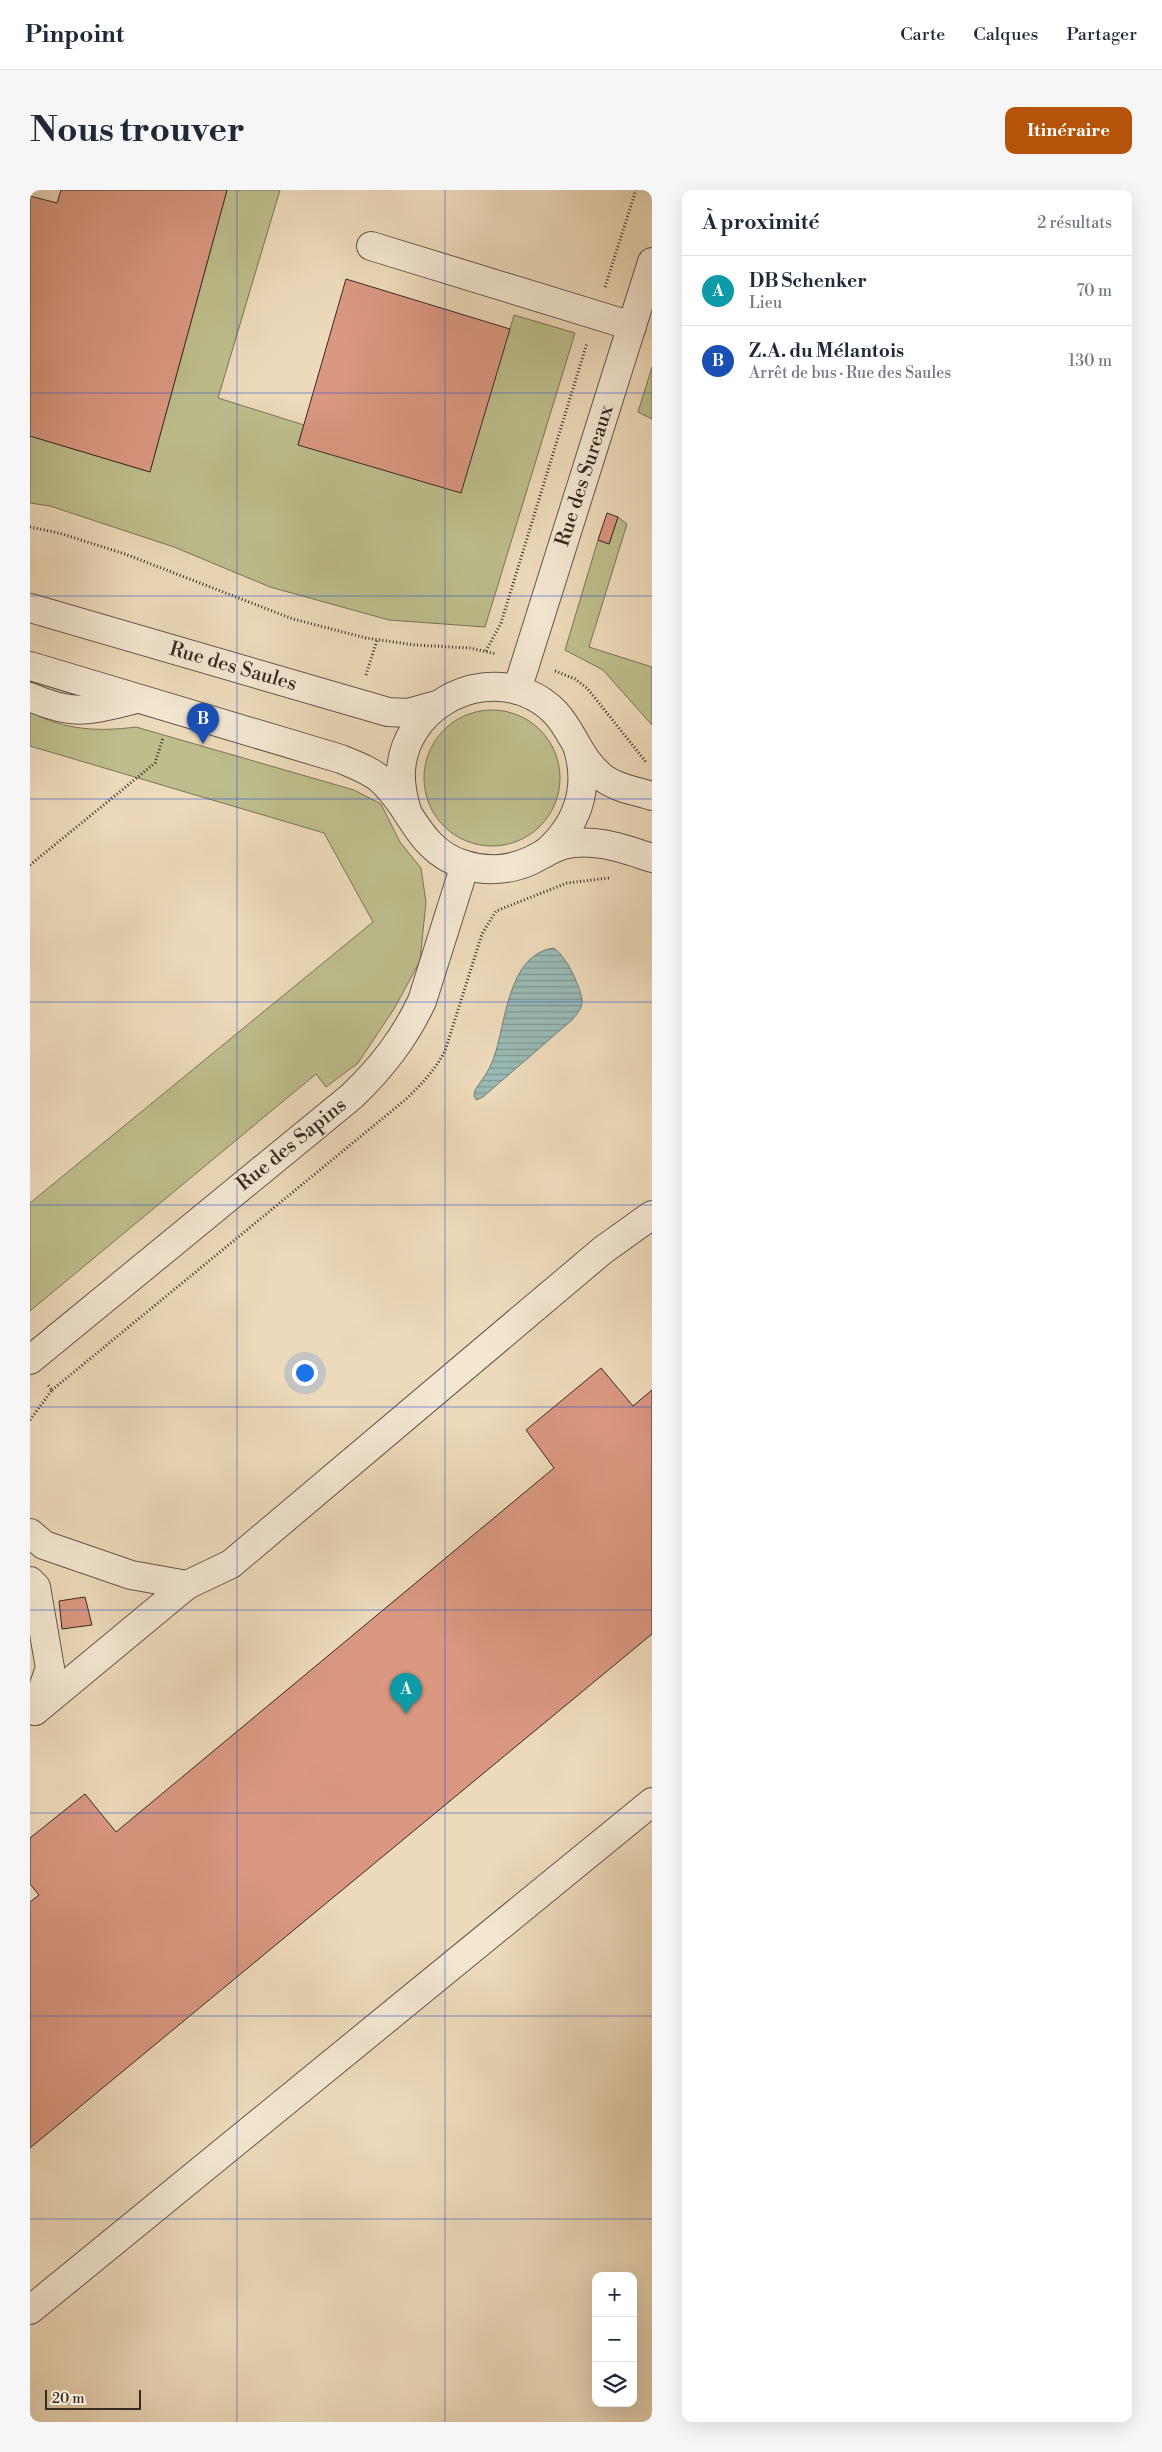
<!DOCTYPE html>
<html lang="fr">
<head>
<meta charset="utf-8">
<style>
	body { margin:0; font-family:"Libre Bodoni",serif; background:#f6f6f7; color:#1f2937 }
	.controls { position:absolute; right:15px; bottom:15px; display:grid; overflow:hidden; border-radius:10px; box-shadow:0 5px 20px #0002 }
	.controls button { width:45px; height:45px; display:grid; place-items:center; padding:0; border:0; border-bottom:1px solid #e0e1e3; background:#fff; color:#1f2937; font:25px sans-serif }
	.scale { position:absolute; left:15px; bottom:12px; width:96px; box-sizing:border-box; padding-left:5px; border:2px solid #362a25; border-top:0; font-size:14px; line-height:18px; white-space:nowrap; color:#362a25; -webkit-text-stroke:4px #f3e7d2; paint-order:stroke }
	.you { position:absolute; left:274px; top:1182px; width:18px; height:18px; margin:-12px; border:4px solid #fff; border-radius:50%; background:#1a73e8; box-shadow:0 0 0 8px #1a73e833 }
	.badge { display:grid; place-items:center; width:32px; height:32px; border-radius:50%; background:#b45309; color:#fff; font-size:16px; font-weight:700 }
	.pin { position:absolute; translate:-50% -41px; filter:drop-shadow(0 1px 2px #0008) }
	.pin::after { content:''; position:absolute; top:26px; width:18px; height:15px; background:inherit; clip-path:polygon(0 0,100% 0,50% 100%) }
	.list { margin:0; padding:0; list-style:none }
	h2 { display:flex; justify-content:space-between; align-items:center; height:65px; margin:0; padding:0 20px; font-size:21px }
	h2 small { font-size:16px; font-weight:400; color:#747a83 }
	.list li { display:grid; grid-template-columns:32px 1fr auto; gap:15px; align-items:center; box-sizing:border-box; height:70px; padding:0 20px; border-top:1px solid #e0e1e3 }
	.list b { display:block; font-size:19px; white-space:nowrap }
	.list p { margin:0; font-size:16px; white-space:nowrap; color:#747a83 }
	.list em { font-size:16px; font-style:normal; color:#747a83 }
	.icon { flex:none; width:28px; height:28px; fill:none; stroke:currentColor; stroke-width:2; stroke-linecap:round; stroke-linejoin:round }
	.map { position:relative; flex:none; width:622px; height:2232px; overflow:hidden; border-radius:10px }
	header { display:flex; align-items:center; gap:30px; box-sizing:border-box; height:70px; padding:0 25px; background:#fff; border-bottom:1px solid #e0e1e3 }
	header strong { font-size:24px }
	nav { display:flex; gap:28px; margin-inline-start:auto; font-size:18px }
	.intro { display:flex; align-items:center; justify-content:space-between; box-sizing:border-box; height:120px; padding:0 30px }
	h1 { margin:0; font-size:35px }
	.button { padding:12px 22px; border-radius:10px; background:#b45309; color:#fff; font-size:18px; font-weight:700 }
	main { display:flex; gap:30px; padding:0 30px }
	aside { flex:1; background:#fff; border-radius:10px; box-shadow:0 5px 20px #0002 }
	.map>svg:first-child { display:block }
</style>
</head>
<body>
<header>
<strong>Pinpoint</strong>
<nav><a>Carte</a><a>Calques</a><a>Partager</a></nav>
</header>
<div class="intro"><h1>Nous trouver</h1><a class="button">Itinéraire</a></div>
<main>
<div class="map">
<svg width="622" height="2232" viewBox="0 0 622 2232">
	<defs>
		<pattern id="water-rules" width="6" height="5" patternUnits="userSpaceOnUse" patternTransform="scale(1.25)"><rect width="6" height="5" fill="#9abab4"/><path d="M0 2.5h6" fill="none" stroke="#7e9792"/></pattern>
	</defs>
	<rect width="100%" height="100%" fill="#eddaba"/>
	<filter id="stains"><feTurbulence type="fractalNoise" baseFrequency=".004" numOctaves="4"/><feColorMatrix values="0 0 0 0 .2 0 0 0 0 .09 0 0 0 0 .02 0 0 0 .5 -.17"/></filter>
	<radialGradient id="worn" r=".72"><stop offset=".6" stop-color="#630" stop-opacity="0"/><stop offset="1" stop-color="#630" stop-opacity=".3"/></radialGradient>
	<g fill="#bdbe8c" stroke="#7a7458">
		<polygon points="197,0 250,0 188,208 274,235 268,254 480,139 484,125 545,143 455,437 359,430 240,397 144,357 20,316 0,313 0,246 120,282"/>
		<polygon points="622,177 622,229 608,222"/>
		<polygon points="588,327 597,334 559,457 622,477 622,535 573,480 535,460 568,350 579,354"/>
		<circle cx="462" cy="588" r="68"/>
		<path d="M0 522C36 540 67 542 106 537L324 600 351 614 370 652 391 678 396 712 390 771 364 819 328 873 296 897 286 884 0 1121V1013L343 732 294 643 0 556Z"/>
	</g>
	<path fill="url(#water-rules)" stroke="#72807b" d="M523 758C535 763 550 796 552 809 553 818 547 824 542 830L453 907 446 910 444 905 445 900C451 891 459 881 463 870 476 835 477 765 523 758Z"/>
	<g fill="#da9881" stroke="#362a25">
		<polygon points="31,0 197,0 120,282 0,246 0,6 27,13"/>
		<polygon points="316,89 480,139 431,303 268,255"/>
		<polygon points="577,323 588,327 579,354 568,350"/>
		<polygon points="571,1178 603,1216 622,1200 622,1444 0,1958 0,1712 9,1705 0,1694 0,1648 55,1604 86,1642 524,1278 496,1240"/>
		<polygon points="55,1407 62,1435 32,1439 29,1411"/>
	</g>
	<g fill="none" stroke-linecap="round" stroke-linejoin="round">
		<defs>
			<g id="minor">
				<polyline points="341,56 602,136"/>
				<polyline points="0,418 358,522 378,523 407,515"/>
				<path d="M0 476 311 569C325 575 340 580 351 590 383 619 388 661 435 675 457 682 481 680 502 670 512 665 522 658 533 655 563 647 594 659 622 668"/>
				<polyline points="487,500 622,72"/>
				<path d="M0 507C46 527 61 520 107 509"/>
				<path d="M377 621C373 608 370 594 371 580 375 521 440 482 494 502 543 521 539 560 572 587 586 598 606 601 622 606"/>
				<path d="M515 663C547 636 560 599 548 559"/>
				<path d="M0 1170 322 906C352 877 374 849 392 811L435 675"/>
				<polyline points="0,1343 14,1355 101,1385 157,1395 201,1374 573,1060 622,1025"/>
				<polyline points="0,1391 6,1397 20,1478 5,1521"/>
				<polyline points="5,1521 157,1395"/>
				<polyline points="0,2120 622,1612"/>
			</g>
		</defs>
		<use href="#minor" stroke="#64564a" stroke-width="30"/>
		<g stroke="#362a25" stroke-width="3" stroke-dasharray="1 2.5" stroke-linecap="butt">
			<polyline points="575,97 606,0"/>
			<polyline points="0,337 29,343 95,364 263,429 336,448 385,455 440,458 466,464"/>
			<polyline points="456,461 471,433 557,153"/>
			<polyline points="525,481 545,489 557,498 616,572"/>
			<polyline points="336,485 347,450"/>
			<polyline points="0,675 125,573 133,548"/>
			<path d="M22 1200 375 910C391 895 405 880 415 861L452 744 466 721 537 693 579 688"/>
			<polyline points="0,1230 22,1200 17,1194"/>
		</g>
		<use href="#minor" stroke="#f3e7d2" stroke-width="28"/>
	</g>
	<path fill="none" stroke="#1d4ed8" stroke-width="1" stroke-opacity="0.55" d="M207 0V2232M415 0V2232M0 203H622M0 406H622M0 609H622M0 812H622M0 1015H622M0 1217H622M0 1420H622M0 1623H622M0 1826H622M0 2029H622"/>
	<g text-anchor="middle" dominant-baseline="central" stroke-width="4" stroke-linejoin="round" paint-order="stroke">
		<g font-size="20" fill="#362a25" stroke="#f3e7d2">
			<text transform="translate(555 286) rotate(-72)">Rue des Sureaux</text>
			<text transform="translate(203 477) rotate(16)">Rue des Saules</text>
			<text transform="translate(262 955) rotate(-39)">Rue des Sapins</text>
		</g>
	</g>
	<rect width="100%" height="100%" filter="url(#stains)"/>
	<rect width="100%" height="100%" fill="url(#worn)"/>
</svg>
<div class="controls">
<button>+</button>
<button>−</button>
<button><svg class="icon" aria-label="layers" viewBox="0 0 24 24"><path d="M12 4l9 5-9 5-9-5zM3 14l9 5 9-5"/></svg></button>
</div>
<div class="scale">20 m</div>
<div class="you"></div>
<div class="pin badge" style="left:376px;top:1524px;background:#0f9aa8">A</div>
<div class="pin badge" style="left:173px;top:554px;background:#1a4fb4">B</div>
</div>
<aside>
<h2>À proximité<small>2 résultats</small></h2>
<ul class="list">
<li><span class="badge" style="background:#0f9aa8">A</span><div><b>DB Schenker</b><p>Lieu</p></div><em>70 m</em></li>
<li><span class="badge" style="background:#1a4fb4">B</span><div><b>Z.A. du Mélantois</b><p>Arrêt de bus · Rue des Saules</p></div><em>130 m</em></li>
</ul>
</aside>
</main>
</body>
</html>
